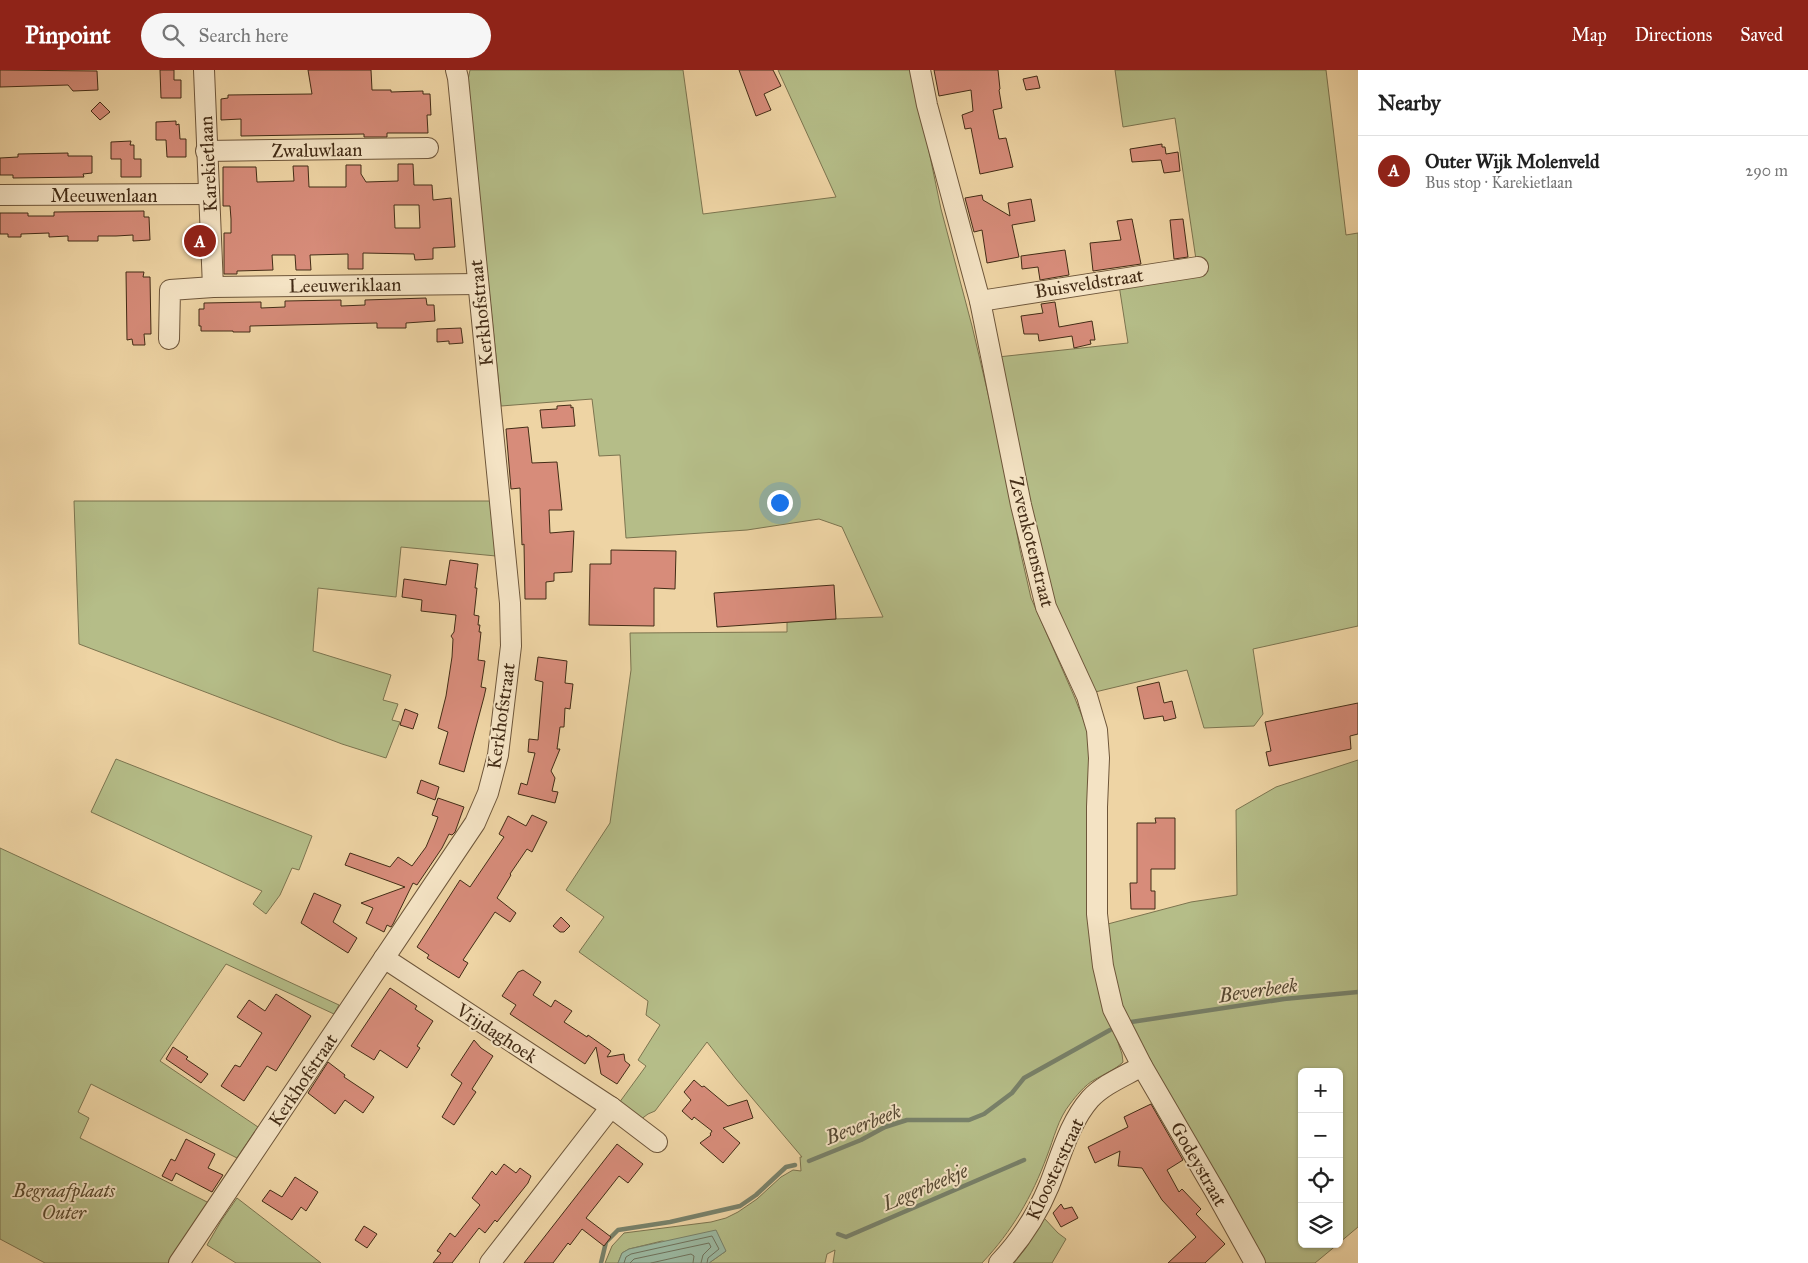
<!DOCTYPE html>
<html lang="en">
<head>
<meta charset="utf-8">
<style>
	body { margin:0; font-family:"IM FELL Great Primer",serif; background:#f6f6f6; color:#222 }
	.controls { position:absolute; right:15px; bottom:15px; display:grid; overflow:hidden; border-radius:8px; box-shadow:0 1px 4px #0004 }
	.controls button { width:45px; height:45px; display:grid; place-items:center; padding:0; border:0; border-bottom:1px solid #e0e0e0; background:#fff; color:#222; font:25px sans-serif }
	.you { position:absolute; left:779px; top:432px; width:18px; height:18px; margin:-12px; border:4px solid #fff; border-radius:50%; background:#1a73e8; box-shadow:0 0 0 8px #1a73e833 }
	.badge { display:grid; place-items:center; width:32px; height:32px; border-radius:50%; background:#8f2418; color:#fff; font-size:16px; font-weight:700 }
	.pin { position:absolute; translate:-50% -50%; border:2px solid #fff; box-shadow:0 1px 5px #0006 }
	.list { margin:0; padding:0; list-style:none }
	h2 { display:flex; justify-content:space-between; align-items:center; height:65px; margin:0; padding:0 20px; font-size:21px }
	h2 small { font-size:16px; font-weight:400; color:#767676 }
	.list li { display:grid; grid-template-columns:32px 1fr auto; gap:15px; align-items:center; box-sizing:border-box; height:70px; padding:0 20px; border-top:1px solid #e0e0e0 }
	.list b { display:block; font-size:19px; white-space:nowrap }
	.list p { margin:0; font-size:16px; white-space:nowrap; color:#767676 }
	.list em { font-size:16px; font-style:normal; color:#767676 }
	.icon { flex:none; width:28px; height:28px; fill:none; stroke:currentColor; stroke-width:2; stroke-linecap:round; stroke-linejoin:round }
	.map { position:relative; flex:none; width:1358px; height:1193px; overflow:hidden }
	header { display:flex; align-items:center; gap:30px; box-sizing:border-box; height:70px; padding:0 25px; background:#8f2418; color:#fff }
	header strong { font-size:24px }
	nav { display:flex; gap:28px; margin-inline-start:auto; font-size:18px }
	.search { width:350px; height:45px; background:#f6f6f6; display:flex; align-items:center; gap:12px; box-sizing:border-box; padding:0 18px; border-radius:28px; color:#767676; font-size:19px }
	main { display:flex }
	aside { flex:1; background:#fff }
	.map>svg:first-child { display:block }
</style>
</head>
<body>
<header>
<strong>Pinpoint</strong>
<div class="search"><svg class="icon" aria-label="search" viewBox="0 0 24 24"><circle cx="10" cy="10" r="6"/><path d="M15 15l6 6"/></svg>Search here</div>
<nav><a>Map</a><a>Directions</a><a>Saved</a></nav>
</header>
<main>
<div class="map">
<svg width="1358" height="1193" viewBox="0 0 1358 1193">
	<rect width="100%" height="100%" fill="#eed4a4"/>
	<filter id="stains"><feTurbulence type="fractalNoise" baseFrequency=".004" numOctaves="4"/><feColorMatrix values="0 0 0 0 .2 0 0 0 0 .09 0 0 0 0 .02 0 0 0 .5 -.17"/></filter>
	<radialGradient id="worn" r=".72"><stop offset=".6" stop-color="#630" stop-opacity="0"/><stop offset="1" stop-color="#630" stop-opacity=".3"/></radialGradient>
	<g fill="#b5bd88" stroke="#7c744f">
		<path d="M470 0H683L703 144 836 127 778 0H912L941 139 972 256 1002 383 1020 480 1031 528 1074 626 1087 659 1089 684 1087 762 1088 826 1101 923 1122 984 1123 992C1115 1000 1104 1004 1094 1010 1085 1015 1076 1026 1070 1034 1058 1049 1054 1068 1047 1086 1032 1127 1012 1161 982 1193H833L835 1180 827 1184 825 1193H709L726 1181 662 1171 629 1179 622 1183 618 1193H605L612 1176 624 1163 711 1152 726 1148 738 1142 757 1129 781 1107 793 1100 801 1101 800 1087H802L736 1009 707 972 655 1041 648 1044 640 1050 619 1033 646 996 638 990 660 955 646 945 648 931 579 882 604 847 566 820 610 753 631 600 630 563 787 562V551L883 547 842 457 819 449 747 460 626 468 620 385 599 386 592 329 501 336 470 33 468 10Z"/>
		<polygon points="1115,0 1326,0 1346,165 1358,163 1358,556 1253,579 1263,644 1254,656 1204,658 1187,600 1091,623 1047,518 998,287 1128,273 1119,215 1198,203 1175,48 1123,57"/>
		<polygon points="74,431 490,431 496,486 401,477 396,527 318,518 313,581 391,605 383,630 398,634 392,650 400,652 386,688 342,674 79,574"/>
		<polygon points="116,689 312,766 299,800 292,798 280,825 266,844 253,834 262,821 91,742"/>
		<polygon points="1358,690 1358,1157 1339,1173 1339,1002 1302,1002 1302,1174 1338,1174 1315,1193 1265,1193 1119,940 1104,855 1191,832 1237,825 1236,740 1276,717"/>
		<polygon points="0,778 339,935 334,944 226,894 160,991 258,1057 237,1088 91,1014 78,1042 89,1048 80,1068 213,1135 170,1193 45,1193 0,1169"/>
		<polygon points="237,1128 321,1193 236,1193 207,1175 221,1151"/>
		<polygon points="1044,1148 1058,1163 1066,1169 1052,1193 1014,1193 1025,1179"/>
	</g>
	<polygon fill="#9bb9a2" stroke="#78816a" points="716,1160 726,1181 709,1193 618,1193 622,1183 629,1179"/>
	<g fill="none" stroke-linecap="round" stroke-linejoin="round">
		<g stroke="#6f725c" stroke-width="1">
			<polyline points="624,1193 626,1187 631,1184 712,1166 719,1179 708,1188 707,1193"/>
			<polyline points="630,1193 634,1189 709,1173 711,1177 703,1185 701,1193"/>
			<polyline points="651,1193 691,1184 694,1186 693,1193"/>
		</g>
		<g stroke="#78816a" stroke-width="4.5">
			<polyline points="1131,952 1284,929 1358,922"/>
			<polyline points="809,1091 861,1070 885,1057 907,1050 969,1050 984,1044 1012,1023 1024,1008 1110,960"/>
			<polyline points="838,1164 846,1167 1024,1090"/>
			<polyline points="601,1193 606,1172 618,1160 670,1152 740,1136 756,1125 786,1097 795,1095"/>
		</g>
	</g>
	<g fill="#d78c7a" stroke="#432c16" fill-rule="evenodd">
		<polygon points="0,0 97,1 98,20 73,21 68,15 0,17"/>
		<polygon points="160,0 174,0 174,10 181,10 181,28 161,28"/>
		<polygon points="308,0 371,0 372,20 391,20 391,22 423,21 423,24 430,24 431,45 427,45 428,63 387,63 387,67 364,67 364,64 241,66 241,49 221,50 221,29 228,28 228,25 312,24"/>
		<polygon points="739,0 773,0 781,16 764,24 771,40 756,46"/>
		<polygon points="934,0 998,0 1000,19 999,20 1002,38 993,40 999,69 1006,68 1013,97 980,104 971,58 965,59 962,45 973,41 971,20 939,26"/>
		<polygon points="1037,6 1040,18 1026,20 1023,9"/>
		<polygon points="100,32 110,42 100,50 91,41"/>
		<polygon points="176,51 176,55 179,54 180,69 186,69 186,87 167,87 166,70 156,70 156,52"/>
		<polygon points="131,71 130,75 134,75 134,89 141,89 141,107 121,107 121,89 111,89 111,72"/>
		<polygon points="1162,74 1162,77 1165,77 1166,84 1178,82 1180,101 1164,103 1161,90 1132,92 1130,79"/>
		<polygon points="68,83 68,86 92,86 92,103 83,104 84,107 13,108 13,105 0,105 0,88 18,87 18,84"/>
		<path d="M398 94H413L414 115H432L433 130 451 128 455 177 433 178V189L415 190 414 184 363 183V199H348V184L310 185 311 200H296L295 185H272L273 200 237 201V204H224V163H231V149L230 136H223V97H256L257 112 294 111 293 96H308L309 117H346V95H361V104L366 112 398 111ZM394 135H419L420 158H395Z"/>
		<polygon points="982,125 983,130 1010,146 1008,133 1031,129 1035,151 1012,155 1019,187 987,193 982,160 974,162 965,128"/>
		<polygon points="144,141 144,147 149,147 150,170 133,171 133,165 116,166 98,166 98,171 68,171 68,166 49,167 49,163 21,164 21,167 8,167 8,164 0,164 0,143 28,143 28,146 54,146 54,142"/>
		<polygon points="1132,149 1141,194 1093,201 1090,173 1121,170 1117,151"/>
		<polygon points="1183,149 1188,187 1174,189 1170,150"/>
		<polygon points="1065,180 1069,205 1040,210 1038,197 1022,199 1021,186"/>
		<polygon points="126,202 144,202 143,207 150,207 151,264 144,264 145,275 133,275 132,269 127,270"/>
		<polygon points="426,228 427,235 434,235 435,251 406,253 406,258 377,258 377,253 250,256 250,262 233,262 233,261 201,261 201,256 199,256 199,239 204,239 204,233 261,232 261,238 285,237 285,231 341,230 341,236 365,235 365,230"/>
		<polygon points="1055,232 1059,257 1092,251 1095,270 1090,270 1091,274 1074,278 1072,266 1039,271 1038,264 1024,264 1021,246 1043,243 1041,234"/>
		<polygon points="461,258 463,273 449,274 449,271 437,272 437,259"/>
		<polygon points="571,335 571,338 573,337 575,356 542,358 540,340 557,339 557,336"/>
		<polygon points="528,357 532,393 557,392 562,440 549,440 550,463 574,461 572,502 554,503 554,511 546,512 546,529 525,529 524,474 522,475 520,418 511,419 506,359"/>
		<polygon points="611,480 676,481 675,519 654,518 654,556 589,555 590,494 611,494"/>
		<polygon points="450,490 478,494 475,518 477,518 474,545 479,546 478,555 480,555 479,562 481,562 478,590 485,591 481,617 486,618 484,627 464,702 439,694 448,662 438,658 446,626 452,587 453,569 451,566 454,562 456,545 421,541 422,530 402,527 404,509 446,515"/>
		<polygon points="834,515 836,549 717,557 714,523"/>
		<polygon points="538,587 567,591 565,613 573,614 570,639 565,638 564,657 560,657 557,679 560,679 551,701 555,708 552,721 558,722 555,733 518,724 521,713 527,715 535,683 528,682 529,669 538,670 543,612 535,610"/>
		<polygon points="1159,612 1164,633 1172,631 1176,648 1164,651 1163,646 1144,649 1137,617"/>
		<polygon points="1358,633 1358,664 1350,666 1351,679 1269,696 1266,682 1271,681 1265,652"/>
		<polygon points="405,639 418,644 413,659 400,655"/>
		<polygon points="421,710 439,717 435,730 417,723"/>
		<polygon points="438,728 464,737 455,762 452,765 449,764 442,778 417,815 413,813 393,854 391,857 387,855 384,862 366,853 373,838 361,833 405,817 345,795 350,783 390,797 398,787 412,796 426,777 434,758 438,747 432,745"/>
		<polygon points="532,745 547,752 532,782 527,779 510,804 511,805 497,828 516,843 510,852 495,842 463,890 468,893 459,908 427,888 429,885 417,877 460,810 470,817 504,767 499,764 508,746 526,756"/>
		<polygon points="1155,748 1175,748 1175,799 1151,799 1151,821 1155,821 1155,839 1131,839 1130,813 1137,813 1137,753 1156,753"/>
		<polygon points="314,823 341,835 333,852 357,868 348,883 301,853"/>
		<polygon points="561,847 570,856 564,862 560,862 553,856"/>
		<polygon points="523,900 541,912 533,925 551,937 555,930 572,941 564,952 587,967 588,965 611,981 607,987 624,984 625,991 630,995 617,1014 601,1004 596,977 585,994 510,944 516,935 502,926 518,902"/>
		<polygon points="390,918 417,936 415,939 433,951 417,976 420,978 407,998 380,980 374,990 351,976"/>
		<polygon points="276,924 311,946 276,1001 267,996 244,1031 221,1016 235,995 240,997 262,963 237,947 249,930 265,941"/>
		<polygon points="474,970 481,978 493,986 472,1019 476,1022 454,1055 442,1047 462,1013 451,1005"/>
		<polygon points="173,977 188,987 186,989 208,1004 201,1013 166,989"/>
		<polygon points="328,992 345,1005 344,1007 374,1027 363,1043 345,1030 335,1044 308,1023"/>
		<polygon points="694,1010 702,1017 704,1016 728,1036 747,1030 753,1048 723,1058 740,1073 723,1093 700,1073 711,1065 710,1064 712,1061 694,1047 692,1050 682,1041 691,1030 684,1022"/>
		<polygon points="1151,1034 1183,1090 1167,1100 1179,1122 1182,1119 1201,1139 1196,1144 1225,1174 1205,1193 1168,1193 1196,1167 1162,1130 1142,1098 1118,1096 1120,1081 1095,1093 1088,1077 1128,1057 1124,1047"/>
		<polygon points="186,1069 215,1084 208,1098 223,1105 212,1122 176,1103 172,1111 162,1106 171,1089 175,1091"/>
		<polygon points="617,1074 643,1094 628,1113 619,1106 586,1148 611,1167 604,1176 582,1159 570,1175 568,1173 553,1193 524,1193"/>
		<polygon points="504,1094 516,1103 520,1098 531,1106 528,1113 497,1152 495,1150 485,1163 479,1158 452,1193 433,1193 441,1183 437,1181 450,1163 455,1167 480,1135 472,1128 492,1101 496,1105"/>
		<polygon points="295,1107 318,1122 306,1141 301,1137 292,1150 262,1131 270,1120 282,1127"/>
		<polygon points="1061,1134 1064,1139 1072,1137 1078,1148 1061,1157 1053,1143"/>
		<polygon points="364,1156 377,1164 367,1178 355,1170"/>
	</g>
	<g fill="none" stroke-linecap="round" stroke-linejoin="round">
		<defs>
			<g id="minor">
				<polyline points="920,0 927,35 980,231 1021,435 1046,537 1087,626 1097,660 1099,688 1097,737 1097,844 1103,896 1113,939 1142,996 1216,1123 1255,1193"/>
				<polyline points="206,81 428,78"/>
				<polyline points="0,125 209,124"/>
				<polyline points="213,217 478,214"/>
				<polyline points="980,231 1198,197"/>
				<polyline points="169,269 170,220 213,217 204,0"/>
				<polyline points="384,888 611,1037 657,1072"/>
				<polyline points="179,1193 475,753 488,723 498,685 511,576 510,533 458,8 456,0"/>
				<polyline points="490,1193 611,1037"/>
				<path d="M999 1193C1021 1170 1037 1145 1049 1116 1061 1086 1069 1053 1090 1029 1104 1014 1125 1006 1142 996"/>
			</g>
		</defs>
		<use href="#minor" stroke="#6e563a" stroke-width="22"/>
		<use href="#minor" stroke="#f4e3c4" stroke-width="20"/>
	</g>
	<g text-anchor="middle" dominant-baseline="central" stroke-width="4" stroke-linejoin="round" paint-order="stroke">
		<g font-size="19" fill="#432c16" stroke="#f4e3c4">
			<text transform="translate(317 80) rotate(-1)">Zwaluwlaan</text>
			<text transform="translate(208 94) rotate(-93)">Karekietlaan</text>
			<text x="104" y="125">Meeuwenlaan</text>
			<text transform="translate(1089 213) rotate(-9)">Buisveldstraat</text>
			<text transform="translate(345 215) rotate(-1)">Leeuweriklaan</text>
			<text transform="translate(481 243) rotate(-96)">Kerkhofstraat</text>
			<text transform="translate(1032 472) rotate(76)">Zevenkotenstraat</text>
			<text transform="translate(501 646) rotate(-82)">Kerkhofstraat</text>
			<text transform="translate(497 963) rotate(33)">Vrijdaghoek</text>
			<text transform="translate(303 1010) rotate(-56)">Kerkhofstraat</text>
			<text transform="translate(1199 1094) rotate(60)">Godeystraat</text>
			<text transform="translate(1055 1099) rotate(-65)">Kloosterstraat</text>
		</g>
		<g font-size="19" font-style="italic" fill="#5a492d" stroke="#f4e3c4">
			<text x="64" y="1120">Begraafplaats<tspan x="64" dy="22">Outer</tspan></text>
		</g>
		<g font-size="20" font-style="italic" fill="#554832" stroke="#f4e3c4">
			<text transform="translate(1258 920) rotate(-8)">Beverbeek</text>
			<text transform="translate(863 1054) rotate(-21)">Beverbeek</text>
			<text transform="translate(925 1117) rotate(-23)">Legerbeekje</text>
		</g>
	</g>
	<rect width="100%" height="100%" filter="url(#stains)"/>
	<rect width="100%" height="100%" fill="url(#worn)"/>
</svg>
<div class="controls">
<button>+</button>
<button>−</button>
<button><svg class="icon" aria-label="locate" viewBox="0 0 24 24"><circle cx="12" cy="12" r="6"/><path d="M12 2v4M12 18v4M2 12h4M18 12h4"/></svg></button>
<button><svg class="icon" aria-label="layers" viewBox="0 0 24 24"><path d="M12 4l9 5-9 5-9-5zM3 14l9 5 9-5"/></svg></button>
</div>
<div class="you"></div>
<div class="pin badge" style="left:200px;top:171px">A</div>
</div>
<aside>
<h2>Nearby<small></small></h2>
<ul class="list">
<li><span class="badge">A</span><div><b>Outer Wijk Molenveld</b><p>Bus stop · Karekietlaan</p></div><em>290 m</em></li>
</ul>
</aside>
</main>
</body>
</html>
